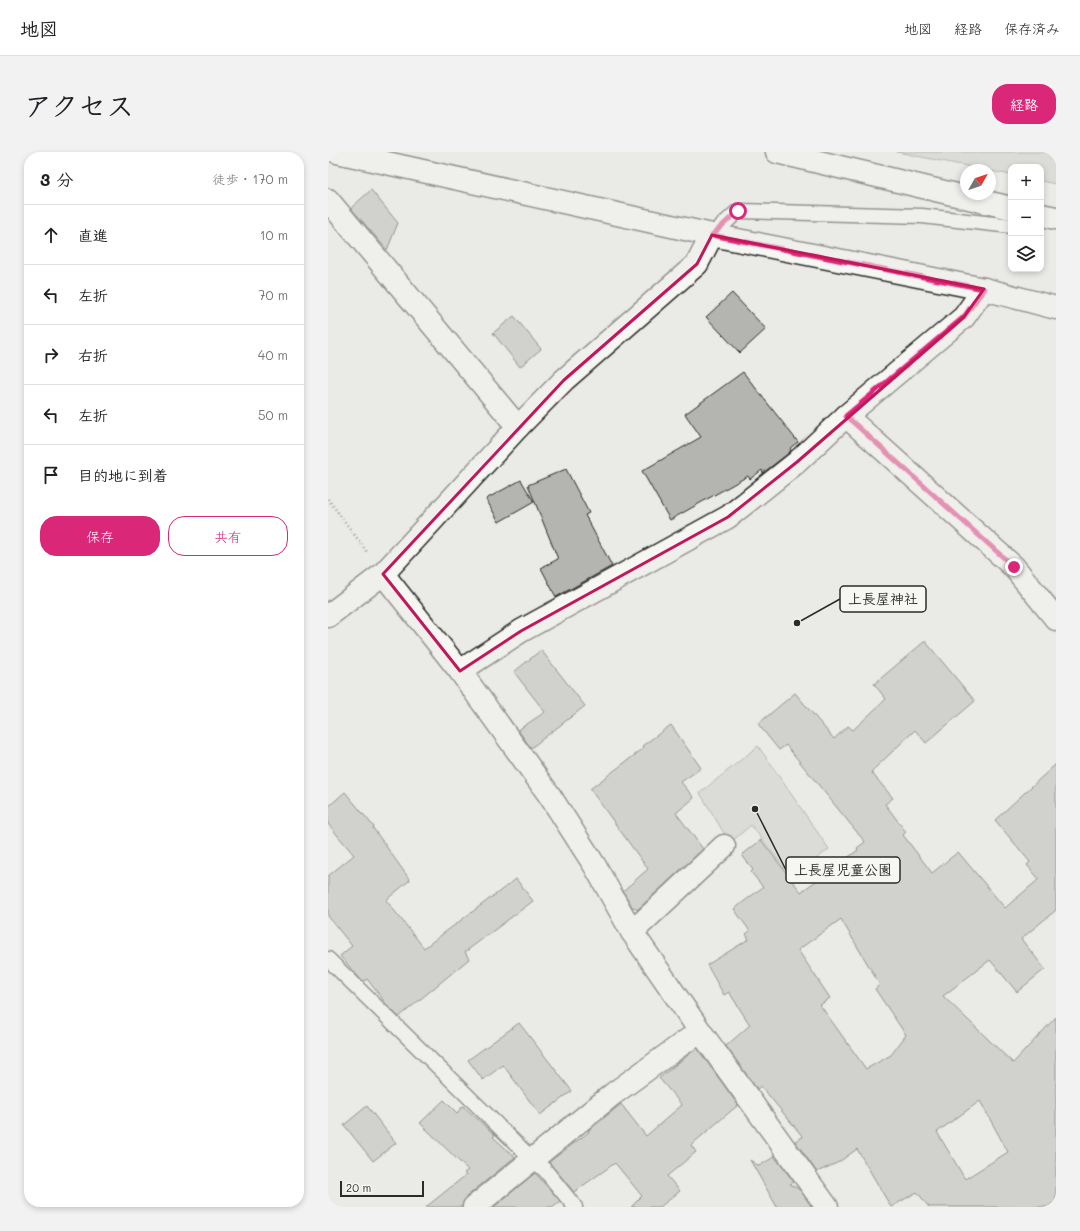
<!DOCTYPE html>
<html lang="ja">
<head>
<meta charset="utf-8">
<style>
	body { margin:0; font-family:Mali,"Klee One",sans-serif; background:#f2f2f2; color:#202124 }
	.controls { position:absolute; right:12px; top:12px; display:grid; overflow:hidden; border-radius:8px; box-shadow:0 2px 6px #0003 }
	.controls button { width:36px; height:36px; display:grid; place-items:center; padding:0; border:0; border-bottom:1px solid #e0e0e0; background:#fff; color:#202124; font:20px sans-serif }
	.compass { position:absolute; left:632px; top:12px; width:36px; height:36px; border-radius:50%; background:#fff; box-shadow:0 2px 6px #0003; rotate:50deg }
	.scale { position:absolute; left:12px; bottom:10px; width:84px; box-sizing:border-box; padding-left:4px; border:2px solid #2b2b2b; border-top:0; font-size:11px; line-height:14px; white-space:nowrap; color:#2b2b2b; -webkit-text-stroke:3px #f6f6f2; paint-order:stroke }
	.stop { position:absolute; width:12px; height:12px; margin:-9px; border:3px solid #db2777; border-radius:50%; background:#fff }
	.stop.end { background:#db2777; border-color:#fff; box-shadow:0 1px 4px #0008 }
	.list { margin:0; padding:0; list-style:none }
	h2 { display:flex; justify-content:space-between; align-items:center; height:52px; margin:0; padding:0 16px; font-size:17px }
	h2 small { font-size:13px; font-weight:400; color:#757577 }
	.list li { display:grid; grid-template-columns:26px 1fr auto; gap:12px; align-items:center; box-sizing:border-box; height:60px; padding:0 16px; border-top:1px solid #e0e0e0 }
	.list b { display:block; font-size:15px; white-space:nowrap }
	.list em { font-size:13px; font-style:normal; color:#757577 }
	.actions { display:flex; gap:8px; padding:12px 16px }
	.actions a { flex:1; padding:9px 0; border:1px solid #db2777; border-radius:16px; text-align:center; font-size:14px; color:#db2777 }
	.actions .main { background:#db2777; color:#fff }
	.icon { flex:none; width:22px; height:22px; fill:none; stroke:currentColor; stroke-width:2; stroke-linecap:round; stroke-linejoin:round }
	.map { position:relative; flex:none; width:728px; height:1055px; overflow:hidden; border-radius:16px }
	header { display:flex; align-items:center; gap:24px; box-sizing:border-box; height:56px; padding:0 20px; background:#fff; border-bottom:1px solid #e0e0e0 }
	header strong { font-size:19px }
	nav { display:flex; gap:22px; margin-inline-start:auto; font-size:14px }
	.intro { display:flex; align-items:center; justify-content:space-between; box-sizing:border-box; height:96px; padding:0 24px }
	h1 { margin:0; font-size:28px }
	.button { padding:10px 18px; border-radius:16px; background:#db2777; color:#fff; font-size:14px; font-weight:700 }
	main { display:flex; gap:24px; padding:0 24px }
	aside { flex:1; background:#fff; border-radius:16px; box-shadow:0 2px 6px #0003 }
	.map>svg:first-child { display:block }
</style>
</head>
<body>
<header>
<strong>地図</strong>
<nav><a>地図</a><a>経路</a><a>保存済み</a></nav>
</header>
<div class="intro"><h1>アクセス</h1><a class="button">経路</a></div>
<main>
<aside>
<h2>3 分<small>徒歩 · 170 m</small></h2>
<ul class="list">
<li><svg class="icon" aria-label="ahead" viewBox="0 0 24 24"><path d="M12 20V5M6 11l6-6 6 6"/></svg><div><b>直進</b></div><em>10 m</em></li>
<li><svg class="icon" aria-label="left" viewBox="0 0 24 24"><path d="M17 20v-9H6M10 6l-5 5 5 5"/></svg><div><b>左折</b></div><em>70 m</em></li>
<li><svg class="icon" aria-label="right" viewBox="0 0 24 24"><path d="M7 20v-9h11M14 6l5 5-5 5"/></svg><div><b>右折</b></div><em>40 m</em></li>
<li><svg class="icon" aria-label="left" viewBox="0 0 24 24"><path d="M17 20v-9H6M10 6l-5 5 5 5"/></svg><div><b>左折</b></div><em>50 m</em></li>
<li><svg class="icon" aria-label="arrive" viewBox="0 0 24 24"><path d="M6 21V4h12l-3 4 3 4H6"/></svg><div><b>目的地に到着</b></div></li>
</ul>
<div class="actions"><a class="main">保存</a><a>共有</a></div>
</aside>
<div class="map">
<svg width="728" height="1055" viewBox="0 0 728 1055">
	<rect width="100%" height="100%" fill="#eaeae6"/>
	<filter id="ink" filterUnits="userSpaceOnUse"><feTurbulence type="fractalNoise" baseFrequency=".025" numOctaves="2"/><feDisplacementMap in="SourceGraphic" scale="8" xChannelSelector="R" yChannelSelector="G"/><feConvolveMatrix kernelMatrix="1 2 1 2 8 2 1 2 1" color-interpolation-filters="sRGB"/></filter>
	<g filter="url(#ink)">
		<g fill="#cacac7" stroke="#7a7a79">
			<polygon points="569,0 728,0 728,32 713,29 713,15 683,15 683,23"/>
			<polygon points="430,594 501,697 464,726 423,673 402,691 372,641"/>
		</g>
		<g fill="#b4b4b1" stroke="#2b2b2b" fill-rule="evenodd">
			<polygon points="43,38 70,71 59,98 23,56"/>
			<polygon points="404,141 438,177 412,201 378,165"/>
			<polygon points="186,164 213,197 192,215 165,181"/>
			<polygon points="415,220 470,290 462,296 463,298 461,301 435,321 434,318 422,327 420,324 342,368 314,319 373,285 357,262"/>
			<polygon points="238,317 261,361 257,363 284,414 228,445 213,416 230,407 200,333"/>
			<polygon points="193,328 206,350 171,370 158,347"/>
			<path d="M597 489 647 549 598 591 587 578 543 620 565 646 557 652 578 680 575 683 604 721 630 700 677 756 711 727 699 713 702 710 667 668 728 612V758L693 787 717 817 689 840 662 808 615 844 685 911 728 865V1049L720 1055H601L589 1040 563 1055 529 997 511 1010 489 1020 467 989 475 985 433 934 429 937 398 894 422 873 401 840 396 843 379 813 421 787 418 782 422 779 406 757 435 735 423 720 425 718 414 703 433 688 473 740 530 698 529 696 537 690 458 593 451 598 430 572 467 541 506 587 520 574 525 578 558 547 546 532ZM513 767 552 833 547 837 578 883 563 903 538 917 492 853 502 846 470 798ZM652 949 680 1000 637 1027 609 980Z"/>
			<polygon points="213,498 257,554 203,596 190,578 217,560 186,520"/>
			<polygon points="343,573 373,616 353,630 366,646 348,661 375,697 309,758 307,755 305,756 295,739 320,717 262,637 316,596 314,594"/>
			<polygon points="17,640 46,675 45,676 82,728 58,748 96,796 188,727 205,749 137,800 141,807 71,865 59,853 39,827 35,830 12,804 24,794 0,764 0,724 26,703 0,672 0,655"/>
			<polygon points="191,871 244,939 212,963 175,913 155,928 140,908"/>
			<polygon points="369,896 410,953 363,993 368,1000 339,1024 352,1039 332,1055 303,1055 314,1044 287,1011 246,1040 221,1010 261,980 260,979 293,952 318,984 354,953 331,926"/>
			<polygon points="116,948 129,961 135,954 167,983 165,985 187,1005 138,1045 134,1055 98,1055 138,1023 136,1021 140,1018 92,971"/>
			<polygon points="39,954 68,991 45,1009 16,973"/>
			<polygon points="445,1003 466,1030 462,1032 472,1038 484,1055 449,1055 422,1008 431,1014 446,1005"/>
			<polygon points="207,1021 232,1049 224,1055 166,1055"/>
		</g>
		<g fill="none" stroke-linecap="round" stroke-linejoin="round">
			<defs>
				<g id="lane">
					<polyline points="384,83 410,59 594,64 683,74"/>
					<polyline points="0,807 205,1008 217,1018 247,1055"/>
				</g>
				<g id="street">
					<polyline points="9,0 384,83 656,137 728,156"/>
					<polyline points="449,0 683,56"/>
					<polyline points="0,48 190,275"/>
					<polyline points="713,63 728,66"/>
					<polyline points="518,264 686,415 728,467"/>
					<polyline points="55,422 132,519 222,644 267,714 304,780 372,879 499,1055"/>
					<polyline points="0,464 55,422 190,275 236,228 369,112 384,83"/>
					<polyline points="132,519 193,479 400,365 469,310 518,264 636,165 656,137"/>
					<polyline points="304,780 396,694"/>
					<polyline points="146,1055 285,942 372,879"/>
				</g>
			</defs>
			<use href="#lane" stroke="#2b2b2b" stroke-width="17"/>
			<use href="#street" stroke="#2b2b2b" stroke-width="25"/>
			<polyline stroke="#2b2b2b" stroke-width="2.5" stroke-dasharray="1 3" stroke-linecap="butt" points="0,347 40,401"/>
			<use href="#lane" stroke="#f6f6f2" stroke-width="14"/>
			<use href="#street" stroke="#f6f6f2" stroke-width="22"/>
		</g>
	</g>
	<g fill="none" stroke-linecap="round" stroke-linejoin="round" filter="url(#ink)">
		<polyline stroke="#db2777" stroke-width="5" points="410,59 384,83 656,137 636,165 518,264 686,415"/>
	</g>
	<path d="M0 0H728V1055H0ZM384 83 656 137 636 165 469 310 400 365 193 479 132 519 55 422 236 228 369 112Z" fill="#eaeae6" fill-opacity=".55" fill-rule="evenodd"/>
	<path fill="none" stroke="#c2185b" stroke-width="3" stroke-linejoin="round" d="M384 83 656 137 636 165 469 310 400 365 193 479 132 519 55 422 236 228 369 112Z"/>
	<path fill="none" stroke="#2b2b2b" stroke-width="1.5" d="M469 471L512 447M427 657L458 718"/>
	<g fill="#2b2b2b" stroke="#f6f6f2" stroke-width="1.5">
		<circle cx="469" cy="471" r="4"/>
		<circle cx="427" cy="657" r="4"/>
	</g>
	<g fill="#f6f6f2" stroke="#2b2b2b" stroke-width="1.5">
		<rect x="512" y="434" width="86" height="26" rx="4"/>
		<rect x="458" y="705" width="114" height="26" rx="4"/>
	</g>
	<g font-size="14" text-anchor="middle" font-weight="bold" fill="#2b2b2b">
		<text x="555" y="452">上長屋神社</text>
		<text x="515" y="723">上長屋児童公園</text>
	</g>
</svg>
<div class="controls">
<button>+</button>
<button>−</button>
<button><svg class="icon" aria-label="layers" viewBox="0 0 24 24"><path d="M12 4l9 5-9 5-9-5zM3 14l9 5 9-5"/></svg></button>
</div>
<svg class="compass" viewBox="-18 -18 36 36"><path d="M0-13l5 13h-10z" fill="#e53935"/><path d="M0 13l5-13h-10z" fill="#757577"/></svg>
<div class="scale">20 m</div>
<div class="stop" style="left:410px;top:59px"></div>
<div class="stop end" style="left:686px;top:415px"></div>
</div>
</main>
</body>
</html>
